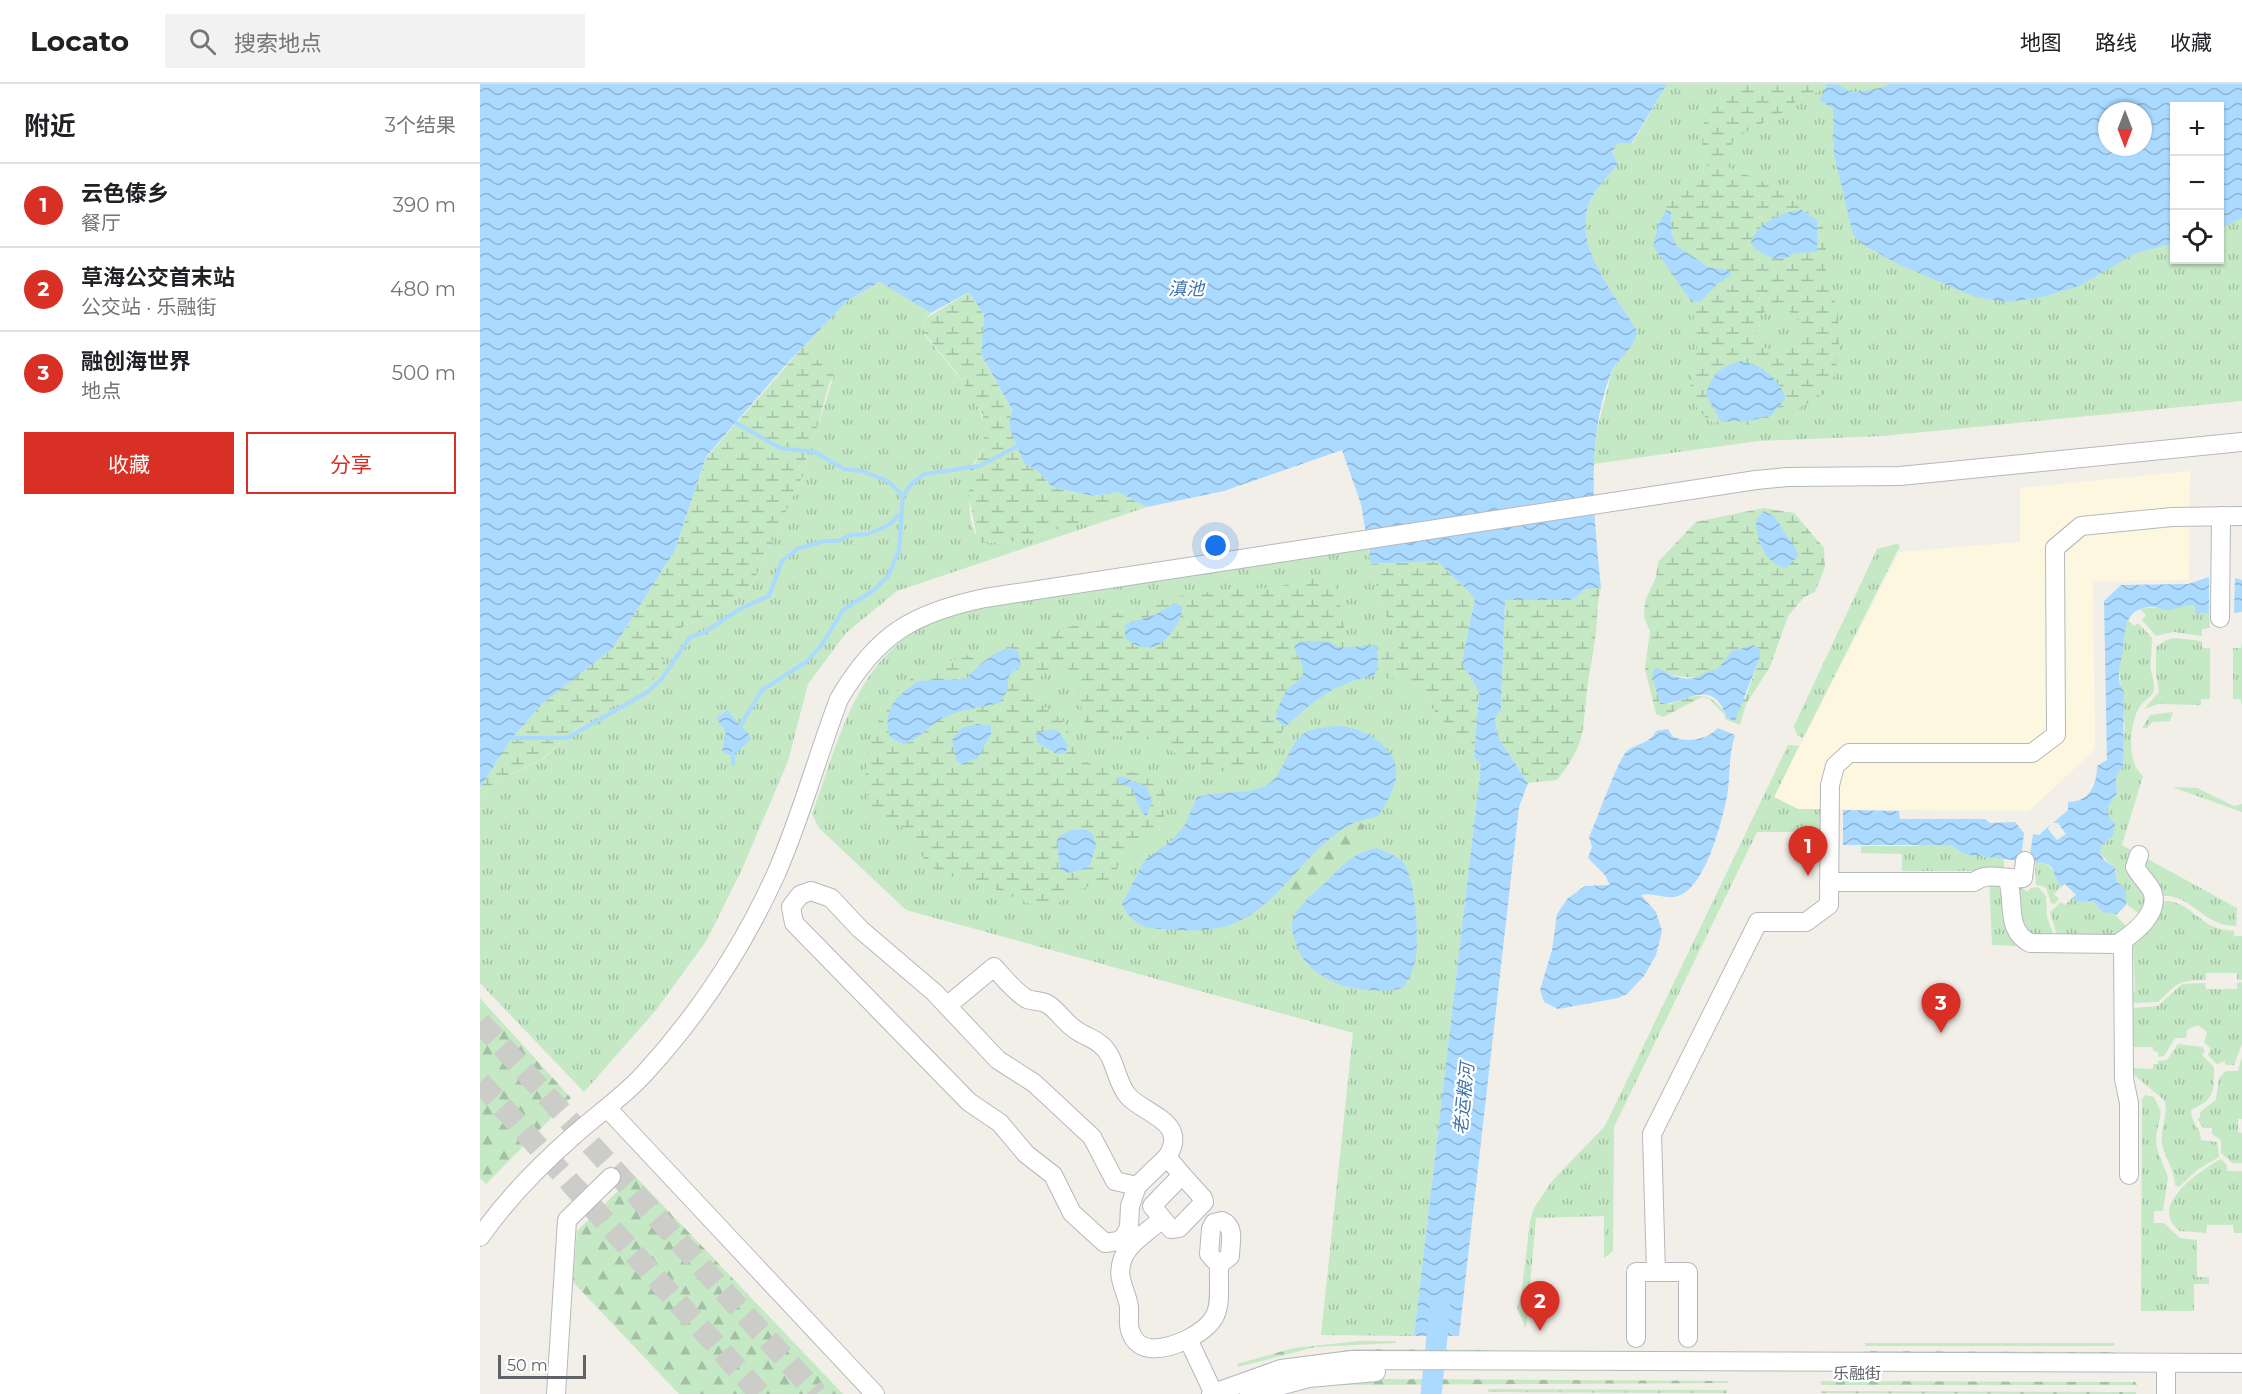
<!DOCTYPE html>
<html lang="zh">
<head>
<meta charset="utf-8">
<style>
	body { margin:0; font-family:Montserrat,"Noto Sans SC",sans-serif; background:#f2f2f2; color:#202124 }
	.controls { position:absolute; right:18px; top:18px; display:grid; overflow:hidden; border-radius:0px; box-shadow:0 2px 4px #0004 }
	.controls button { width:54px; height:54px; display:grid; place-items:center; padding:0; border:0; border-bottom:2px solid #e0e0e0; background:#fff; color:#202124; font:30px sans-serif }
	.compass { position:absolute; left:1618px; top:18px; width:54px; height:54px; border-radius:50%; background:#fff; box-shadow:0 2px 4px #0004; rotate:180deg }
	.scale { position:absolute; left:18px; bottom:15px; width:88px; box-sizing:border-box; padding-left:6px; border:3px solid #5f6368; border-top:0; font-size:16px; line-height:21px; white-space:nowrap; color:#5f6368; -webkit-text-stroke:4px #fff; paint-order:stroke }
	.you { position:absolute; left:736px; top:462px; width:21px; height:21px; margin:-15px; border:4px solid #fff; border-radius:50%; background:#1a73e8; box-shadow:0 0 0 9px #1a73e833 }
	.badge { display:grid; place-items:center; width:39px; height:39px; border-radius:50%; background:#d93025; color:#fff; font-size:20px; font-weight:700 }
	.pin { position:absolute; translate:-50% -50px; filter:drop-shadow(0 2px 3px #0008) }
	.pin::after { content:''; position:absolute; top:32px; width:21px; height:18px; background:inherit; clip-path:polygon(0 0,100% 0,50% 100%) }
	.list { margin:0; padding:0; list-style:none }
	h2 { display:flex; justify-content:space-between; align-items:center; height:78px; margin:0; padding:0 24px; font-size:26px }
	h2 small { font-size:20px; font-weight:400; color:#757577 }
	.list li { display:grid; grid-template-columns:39px 1fr auto; gap:18px; align-items:center; box-sizing:border-box; height:84px; padding:0 24px; border-top:2px solid #e0e0e0 }
	.list b { display:block; font-size:22px; white-space:nowrap }
	.list p { margin:0; font-size:20px; white-space:nowrap; color:#757577 }
	.list em { font-size:20px; font-style:normal; color:#757577 }
	.actions { display:flex; gap:12px; padding:18px 24px }
	.actions a { flex:1; padding:14px 0; border:2px solid #d93025; border-radius:0px; text-align:center; font-size:21px; color:#d93025 }
	.actions .main { background:#d93025; color:#fff }
	.icon { flex:none; width:33px; height:33px; fill:none; stroke:currentColor; stroke-width:2; stroke-linecap:round; stroke-linejoin:round }
	.map { position:relative; flex:none; width:1762px; height:1310px; overflow:hidden }
	header { display:flex; align-items:center; gap:36px; box-sizing:border-box; height:84px; padding:0 30px; background:#fff; border-bottom:2px solid #e0e0e0 }
	header strong { font-size:28px }
	nav { display:flex; gap:33px; margin-inline-start:auto; font-size:21px }
	.search { width:420px; height:54px; background:#f2f2f2; display:flex; align-items:center; gap:15px; box-sizing:border-box; padding:0 21px; border-radius:0px; color:#757577; font-size:22px }
	main { display:flex }
	aside { flex:1; background:#fff }
	.map>svg:first-child { display:block }
</style>
</head>
<body>
<header>
<strong>Locato</strong>
<div class="search"><svg class="icon" aria-label="search" viewBox="0 0 24 24"><circle cx="10" cy="10" r="6"/><path d="M15 15l6 6"/></svg>搜索地点</div>
<nav><a>地图</a><a>路线</a><a>收藏</a></nav>
</header>
<main>
<aside>
<h2>附近<small>3个结果</small></h2>
<ul class="list">
<li><span class="badge">1</span><div><b>云色傣乡</b><p>餐厅</p></div><em>390 m</em></li>
<li><span class="badge">2</span><div><b>草海公交首末站</b><p>公交站 · 乐融街</p></div><em>480 m</em></li>
<li><span class="badge">3</span><div><b>融创海世界</b><p>地点</p></div><em>500 m</em></li>
</ul>
<div class="actions"><a class="main">收藏</a><a>分享</a></div>
</aside>
<div class="map">
<svg width="1762" height="1310" viewBox="0 0 1762 1310">
	<defs>
		<pattern id="grass-tufts" width="24" height="20" patternUnits="userSpaceOnUse" patternTransform="scale(1.5)"><rect width="24" height="20" fill="#c5e8c5"/><path d="M3 7l-1-3M5 7V3M7 7l1-3M15 17l-1-3M17 17v-4M19 17l1-3" fill="none" stroke="#a3c0a4"/></pattern>
		<pattern id="forest-firs" width="22" height="20" patternUnits="userSpaceOnUse" patternTransform="scale(1.5)"><rect width="22" height="20" fill="#c5e8c5"/><path d="M5 1l3.5 6h-7zM16 11l3.5 6h-7z" fill="#a3c0a4"/></pattern>
		<pattern id="wetland-marsh" width="20" height="14" patternUnits="userSpaceOnUse" patternTransform="scale(1.5)"><rect width="20" height="14" fill="#c5e8c5"/><path d="M1 5h8M5 5V1M11 12h8M15 12V8" fill="none" stroke="#a3c0a4"/></pattern>
		<pattern id="water-waves" width="16" height="10" patternUnits="userSpaceOnUse" patternTransform="scale(1.5)"><rect width="16" height="10" fill="#aadaff"/><path d="M0 5q4-4 8 0t8 0" fill="none" stroke="#8eb4d2"/></pattern>
	</defs>
	<rect width="100%" height="100%" fill="#f1efe8"/>
	<polygon fill="#fef7e0" points="1710,387 1709,496 1613,497 1615,665 1549,727 1318,725 1294,713 1419,468 1540,458 1540,404"/>
	<g fill="url(#grass-tufts)" fill-rule="evenodd">
		<path d="M1187 0H1762V317L1403 352 1278 357 1113 380 1117 346 1132 287 1157 247C1135 209 1088 159 1112 113 1119 101 1130 90 1138 80L1132 68 1138 59 1152 60ZM1694 22H1740V176H1694ZM1627 27H1663V63H1627Z"/>
		<path d="M401 198 451 229 445 235 444 250C465 279 534 342 493 379 491 403 483 440 502 459L538 457 652 424 667 423 417 507 366 549 328 600 308 677 263 783 227 856 176 926 104 1008 0 899V711L17 697 63 675 104 638 167 603 183 578 191 555 201 544 257 514 272 500 324 389 328 360 336 348 354 291 323 263 367 217Z"/>
		<polygon points="1417,460 1420,462 1323,654 1317,651 1314,642 1397,465"/>
		<path d="M887 463 901 519 939 609 1001 681 934 1252 841 1251 873 949 426 826 339 744 332 730C356 665 373 584 437 546 458 534 482 527 506 520Z"/>
		<path d="M1702 520 1715 521V529H1729L1730 544 1722 545V552L1694 548 1676 552 1662 536 1666 531 1660 525C1677 522 1686 527 1702 520Z"/>
		<path d="M1648 536 1654 542 1658 539 1672 554C1672 565 1670 576 1671 587 1672 592 1675 599 1674 605 1674 612 1664 616 1660 622 1649 640 1646 678 1663 692L1642 761 1654 768 1671 811 1659 838 1654 834 1658 829 1644 818 1646 808 1637 798 1636 787 1620 769 1622 761 1633 752 1627 725 1637 709 1636 692 1645 643 1639 585 1643 549Z"/>
		<polygon points="1695,554 1722,557 1722,564 1730,564 1730,615 1721,615 1721,621 1678,620 1664,625 1679,608 1676,589 1676,563 1686,556"/>
		<polygon points="1762,558 1762,620 1761,620 1761,615 1753,615 1753,564 1761,564"/>
		<polygon points="1693,628 1690,637 1672,638 1667,644 1662,644 1670,631"/>
		<polygon points="1308,661 1319,662 1294,713 1318,725 1341,725 1341,765 1330,765 1330,748 1277,748 1134,1043 1133,1167 1124,1174 1124,1132 1056,1134 1046,1245 1037,1224 1041,1213 1050,1137 1054,1124 1072,1097 1125,1042"/>
		<polygon points="1692,703 1717,704 1754,722 1762,720 1762,728"/>
		<polygon points="1445,760 1471,761 1483,770 1520,774 1524,776 1524,790 1508,787 1422,787 1422,770 1381,769 1381,762 1435,762"/>
		<path d="M1664 773 1757 824 1756 842C1721 842 1713 809 1679 812L1662 778Z"/>
		<path d="M1555 778C1575 777 1572 792 1582 802L1574 810 1579 815 1575 820 1571 819 1566 803 1556 801Z"/>
		<polygon points="1509,793 1521,798 1544,862 1512,861"/>
		<polygon points="1558,803 1566,812 1567,833 1573,849 1570,855 1541,847 1535,804 1543,804 1547,808 1551,804"/>
		<polygon points="1592,814 1598,818 1613,817 1637,830 1636,832 1646,842 1651,837 1655,842 1640,853 1577,852 1570,828 1581,818 1585,821"/>
		<path d="M1679 817C1702 815 1712 830 1730 841 1737 845 1746 846 1754 847V852H1762V896H1757V889H1726V896C1697 896 1697 900 1678 918L1653 919V908L1655 907 1653 859Z"/>
		<polygon points="1762,898 1762,960 1754,981 1745,981 1745,977 1737,980 1728,971 1731,965 1724,958 1727,948 1718,941 1707,946 1706,954 1695,954 1684,972 1678,973 1678,968 1673,967 1673,963 1653,963 1653,924 1678,922 1702,900 1725,899 1726,905 1757,905 1757,899"/>
		<path d="M1698 960 1722 963 1725 966 1722 971 1734 983C1734 1008 1735 1015 1711 1026 1711 1039 1721 1044 1721 1056L1737 1058 1739 1073 1717 1086 1699 1103 1695 1101C1694 1084 1685 1074 1682 1060 1680 1045 1688 1032 1685 1017L1652 989V984L1673 985V980H1678V977L1687 976Z"/>
		<polygon points="1762,973 1762,1035 1758,1035 1758,1048 1762,1049 1762,1079 1752,1079 1741,1069 1741,1056 1732,1050 1732,1044 1723,1044 1717,1034 1720,1034 1720,1028 1736,1016 1739,994 1746,987 1758,987"/>
		<polygon points="1665,1011 1674,1013 1681,1028 1676,1052 1677,1065 1688,1093 1683,1127 1674,1127 1674,1139 1684,1139 1700,1154 1717,1156 1717,1193 1729,1193 1729,1200 1714,1200 1714,1227 1661,1227 1662,1016"/>
		<path d="M1741 1075 1747 1081V1087H1762V1149H1754L1753 1141H1727L1726 1149 1700 1147C1666 1122 1721 1086 1741 1075Z"/>
	</g>
	<g fill="url(#forest-firs)">
		<path d="M879 738 884 741 883 761 826 818 808 821 805 809C812 787 856 745 879 738Z"/>
		<polygon points="0,914 91,1014 6,1100 0,1094"/>
		<polygon points="154,1091 363,1310 199,1310 93,1198 97,1147"/>
		<polygon points="879,1257 916,1257 916,1259 835,1263 758,1283 757,1280 814,1264"/>
		<polygon points="1385,1259 1634,1259 1635,1260 1633,1262 1385,1262"/>
		<polygon points="876,1265 1009,1266 1010,1269 759,1290 802,1275"/>
		<polygon points="1383,1267 1635,1268 1636,1271 1381,1271"/>
		<polygon points="900,1295 1248,1297 1249,1299 849,1301"/>
		<polygon points="1341,1297 1655,1298 1657,1301 1341,1301"/>
		<polygon points="1008,1305 1247,1306 1247,1309 1008,1308"/>
		<polygon points="1341,1307 1656,1308 1656,1310 1341,1309"/>
	</g>
	<g fill="url(#wetland-marsh)" fill-rule="evenodd">
		<path d="M1252 0H1343L1339 8 1324 11 1303 28 1255 54 1244 76 1246 82C1279 97 1316 107 1339 137 1351 152 1343 178 1347 195 1348 203 1354 209 1355 217 1360 240 1361 271 1353 294 1343 324 1270 347 1241 341 1225 338 1217 324 1209 311L1218 258 1211 217H1221L1237 200 1245 196 1243 184C1226 184 1198 171 1192 153 1189 142 1193 136 1186 126L1183 131V117C1193 109 1223 93 1228 85L1222 64 1224 35 1239 20ZM1322 126 1334 133 1339 160C1314 171 1300 182 1275 164L1274 151C1288 137 1303 128 1322 126ZM1296 223C1314 227 1324 235 1324 255 1312 261 1298 269 1284 263L1274 242C1277 230 1285 227 1296 223Z"/>
		<polygon points="489,208 504,231 501,270 532,327 529,343 544,379 559,388 572,403 613,412 638,408 667,423 652,424 538,457 502,459 497,454 489,412 489,388 503,367 504,359 503,331 477,289 444,249 445,235"/>
		<polygon points="323,263 354,291 349,300 336,348 328,361 324,389 272,500 257,514 201,544 191,555 183,578 167,603 104,638 62,675 17,697 0,711 0,704 32,654 63,619 133,564 195,466 226,374"/>
		<path d="M1283 424 1314 429 1344 464 1345 483 1335 508 1324 513 1308 532 1290 583 1266 620 1260 641 1245 635V631L1229 615 1222 613 1183 633 1176 630 1165 585 1170 547 1164 533 1165 517 1176 493 1178 478 1216 438ZM1280 573 1266 613 1246 630C1229 605 1213 610 1188 621L1187 589C1206 596 1238 597 1246 574Z"/>
		<polygon points="957,477 995,514 982,578 999,608 994,673 939,609 934,599 894,592 898,581 897,561 921,569 901,519 891,480"/>
		<path d="M839 493 856 501 866 553 871 563 860 564 848 557H827L816 569C837 596 814 593 805 608 801 615 797 626 796 635L805 643C799 652 794 668 786 675 768 690 732 691 711 680 697 672 684 658 667 655 648 651 626 653 607 652L596 596 589 585C571 580 561 588 553 604L558 618 585 638 595 668 601 676 619 683 668 691 683 703 688 722 677 748 641 777 630 798C621 800 608 802 599 806 586 814 580 821 563 822 548 822 518 805 503 800 489 795 468 794 455 785 440 776 435 754 421 743 414 738 403 737 397 730 371 699 394 636 416 608 434 584 507 565 536 558 554 554 569 556 582 545L691 513 753 505 792 504ZM682 528 696 543 680 560 675 531ZM531 564 538 567 541 582 529 591 527 607 519 619 481 626 460 635 430 659 439 597 486 595C497 581 513 567 531 564ZM646 693 667 703 672 717 667 731 663 729 653 705 638 698Z"/>
		<path d="M1121 504C1116 522 1118 537 1115 555 1113 572 1109 589 1107 606 1102 650 1106 659 1077 696L1048 699 1019 655 1015 634 1021 625 1025 516H1093L1105 505Z"/>
	</g>
	<g fill="url(#water-waves)" fill-rule="evenodd">
		<path d="M0 0H1187L1151 60 1138 59 1132 68 1138 80C1130 90 1119 101 1112 113 1088 159 1135 209 1157 247 1155 265 1138 273 1131 289 1105 357 1114 434 1121 504L1105 505 1093 516H1025L1021 625 1015 635 1019 655 1048 699 1039 723 979 1252H934L1001 681 994 673 999 608 982 578 995 514 957 477 891 480 881 420 862 366 744 407 667 423 638 408 613 412 572 403 559 388 544 379 529 343 532 326 501 270 504 231 489 208 451 229 400 198 367 217 303 284 226 373 195 466 133 564 63 619 32 654 0 704Z"/>
		<path d="M1347 0C1366 0 1360 5 1373 8 1377 9 1408 3 1410 0H1762V134L1740 144V22H1694V159L1656 169 1599 202 1562 213 1528 218 1496 213 1478 206 1418 180 1382 160 1373 150 1354 71 1353 24 1340 17ZM1627 27H1663V63H1627Z"/>
		<polygon points="1186,126 1191,128 1191,149 1197,162 1228,183 1250,187 1251,191 1237,200 1221,217 1211,217 1173,162 1178,142"/>
		<path d="M1322 126 1337 136V168L1314 169C1300 182 1282 171 1271 160 1273 141 1305 126 1322 126Z"/>
		<path d="M1261 277C1280 280 1302 296 1305 315L1292 331 1269 337 1241 338 1226 310C1232 289 1240 283 1261 277Z"/>
		<path d="M1283 427 1294 432 1319 470 1307 484C1284 480 1277 457 1276 437Z"/>
		<path d="M1729 493V529H1715V521C1703 520 1697 526 1687 526 1683 526 1678 523 1673 523 1641 523 1646 550 1642 572 1639 584 1636 597 1644 608L1643 682 1636 692 1637 709 1627 725 1630 736 1635 739 1633 752 1622 761 1620 769 1624 776 1635 784 1637 798 1646 805V821L1637 830 1623 828 1613 817 1598 818 1592 814 1596 811 1585 800 1582 802C1568 790 1582 777 1549 778L1553 750 1559 751 1570 741 1568 745 1577 756 1586 750 1578 739H1573L1588 726V718C1609 718 1617 702 1617 682L1627 676 1624 517 1641 501 1708 500Z"/>
		<polygon points="1755,494 1762,496 1762,528 1754,529"/>
		<path d="M695 519 702 522C704 534 686 561 673 563 662 565 654 560 645 555V540L675 531Z"/>
		<path d="M820 557H848L860 564 897 561 898 581 894 592C856 597 832 619 805 643L796 635C797 627 802 610 808 605 815 598 825 596 823 584 822 576 816 570 814 562Z"/>
		<path d="M1273 561 1280 565V573L1255 637 1247 634C1232 590 1203 622 1180 620L1172 590 1176 583C1188 590 1204 599 1219 592 1226 589 1229 586 1237 586L1251 568Z"/>
		<path d="M531 564 538 567 541 582 529 591 527 607 519 619C500 624 481 625 463 634 449 641 438 657 423 660L410 653C401 627 418 609 439 597L486 595C498 582 513 567 531 564Z"/>
		<path d="M248 626C254 637 264 642 271 654L253 673 242 667 246 648 236 634Z"/>
		<polygon points="497,640 511,642 511,650 497,675 490,676 484,681 477,678 472,656 481,644"/>
		<path d="M860 642C886 644 924 667 915 698 912 710 905 721 898 732 891 734 883 736 876 738 825 761 802 824 747 842 722 849 694 846 668 844 656 840 647 832 642 820L664 777 692 756 705 741 717 713C738 706 761 711 781 704 803 698 806 663 823 650 833 643 848 643 860 642Z"/>
		<path d="M1238 644 1255 651C1249 670 1250 687 1248 706 1244 732 1226 804 1198 812 1186 816 1174 808 1161 811L1176 828 1182 847 1176 871 1164 892 1147 910 1138 914 1078 925 1064 918 1060 906 1072 866 1077 830 1088 814 1105 802 1130 801 1125 791 1108 774 1112 763 1109 753C1116 738 1138 676 1146 668 1155 659 1171 660 1176 647L1188 645 1193 653C1209 659 1226 656 1238 644Z"/>
		<polygon points="571,645 579,648 588,662 585,669 577,670 557,658 556,650"/>
		<polygon points="640,692 667,703 672,717 667,731 665,732 657,719 653,705 638,698 637,694"/>
		<polygon points="1363,726 1419,727 1420,735 1505,735 1510,739 1535,738 1544,749 1541,777 1483,770 1471,761 1363,761"/>
		<polygon points="591,746 607,746 613,751 616,761 609,784 587,789 580,785 577,754"/>
		<path d="M896 764C901 766 918 773 920 775 936 787 939 855 936 874 934 885 928 895 923 904 887 913 827 900 816 859 813 851 810 842 814 833 819 820 838 806 848 796 865 779 872 770 896 764Z"/>
	</g>
	<g fill="none" stroke-linecap="round" stroke-linejoin="round">
		<g stroke="#aadaff" stroke-width="4">
			<polyline points="256,339 300,364 335,368 364,385 382,387 408,397 423,412"/>
			<polyline points="260,642 282,606 326,578 341,562 363,526 394,506 408,492 419,467 423,412 432,399 445,390 499,382 538,362"/>
			<polyline points="32,654 87,654 166,609 181,596 210,553 223,549 262,524 289,512 302,477 317,465 344,457 358,457 371,451 388,450 409,441 419,431"/>
			<polyline points="253,680 253,669"/>
		</g>
		<polyline stroke="#aadaff" stroke-width="21" points="951,1310 960,1224"/>
		<g stroke="#ccccc8" stroke-width="22" stroke-dasharray="22 11" stroke-linecap="butt">
			<polyline points="0,938 337,1310"/>
			<polyline points="0,998 280,1310"/>
		</g>
		<defs>
			<g id="minor">
				<polyline points="1740,534 1741,432"/>
				<path d="M1528 796C1535 818 1525 846 1550 859L1638 860C1654 849 1681 829 1672 807 1668 799 1660 792 1655 783L1659 771"/>
				<path d="M1349 798H1494C1508 787 1526 796 1543 794L1545 777"/>
				<polyline points="1643,856 1644,995 1649,1019 1649,1091"/>
				<path d="M467 922 514 883C523 893 535 908 547 915 555 918 563 916 569 921 579 928 586 940 596 946 604 952 613 954 620 960 636 972 635 997 648 1012 664 1030 710 1038 687 1073L702 1091"/>
				<polyline points="128,1025 395,1310"/>
				<polygon points="702,1091 723,1114 724,1118 699,1144 691,1145 672,1122"/>
				<polyline points="657,1102 635,1097 612,1053 554,999 518,976 455,909 380,845 351,814 331,807 320,811 311,823 314,839 489,1018 520,1039 546,1070 573,1091 592,1129 625,1159 638,1157 644,1153 649,1143 650,1122 657,1102 687,1073"/>
				<path d="M682 1135C670 1146 649 1159 643 1174 636 1192 644 1202 648 1218 651 1227 647 1237 650 1246 658 1274 689 1264 708 1255"/>
				<path d="M742 1137C756 1143 750 1159 750 1172L739 1181 729 1170 731 1145 734 1139Z"/>
				<path d="M0 1153C26 1116 59 1082 92 1053 116 1031 142 1014 164 990 218 931 263 863 296 790 321 733 337 673 359 615 397 550 433 529 505 514L1276 396 1307 393 1420 392 1762 358"/>
				<polyline points="1176,1188 1172,1050 1278,838 1326,838 1349,821 1350,701 1355,682 1369,669 1552,669 1576,651 1575,464 1601,442 1692,433 1762,432"/>
				<polyline points="1156,1254 1156,1188 1208,1188 1208,1254"/>
				<polyline points="1686,1279 1686,1310"/>
				<polyline points="76,1310 87,1136 131,1093"/>
				<polyline points="731,1310 801,1285 872,1276 1762,1279"/>
				<path d="M734 1310 708 1255C746 1235 738 1220 739 1181"/>
				<polyline points="769,1310 829,1294 896,1288"/>
			</g>
		</defs>
		<use href="#minor" stroke="#b5b8bc" stroke-width="20"/>
		<use href="#minor" stroke="#fff" stroke-width="18"/>
	</g>
	<g text-anchor="middle" dominant-baseline="central" stroke-width="4.5" stroke-linejoin="round" paint-order="stroke">
		<g font-size="16" fill="#5f6368" stroke="#fff">
			<text x="1377" y="1289">乐融街</text>
		</g>
		<g font-size="18" font-style="italic" fill="#4174aa" stroke="#fff">
			<text x="706" y="205">滇池</text>
			<text transform="translate(984 1015) rotate(-84)">老运粮河</text>
		</g>
	</g>
</svg>
<div class="controls">
<button>+</button>
<button>−</button>
<button><svg class="icon" aria-label="locate" viewBox="0 0 24 24"><circle cx="12" cy="12" r="6"/><path d="M12 2v4M12 18v4M2 12h4M18 12h4"/></svg></button>
</div>
<svg class="compass" viewBox="-18 -18 36 36"><path d="M0-13l5 13h-10z" fill="#e53935"/><path d="M0 13l5-13h-10z" fill="#757577"/></svg>
<div class="scale">50 m</div>
<div class="you"></div>
<div class="pin badge" style="left:1328px;top:792px">1</div>
<div class="pin badge" style="left:1060px;top:1247px">2</div>
<div class="pin badge" style="left:1461px;top:949px">3</div>
</div>
</main>
</body>
</html>
